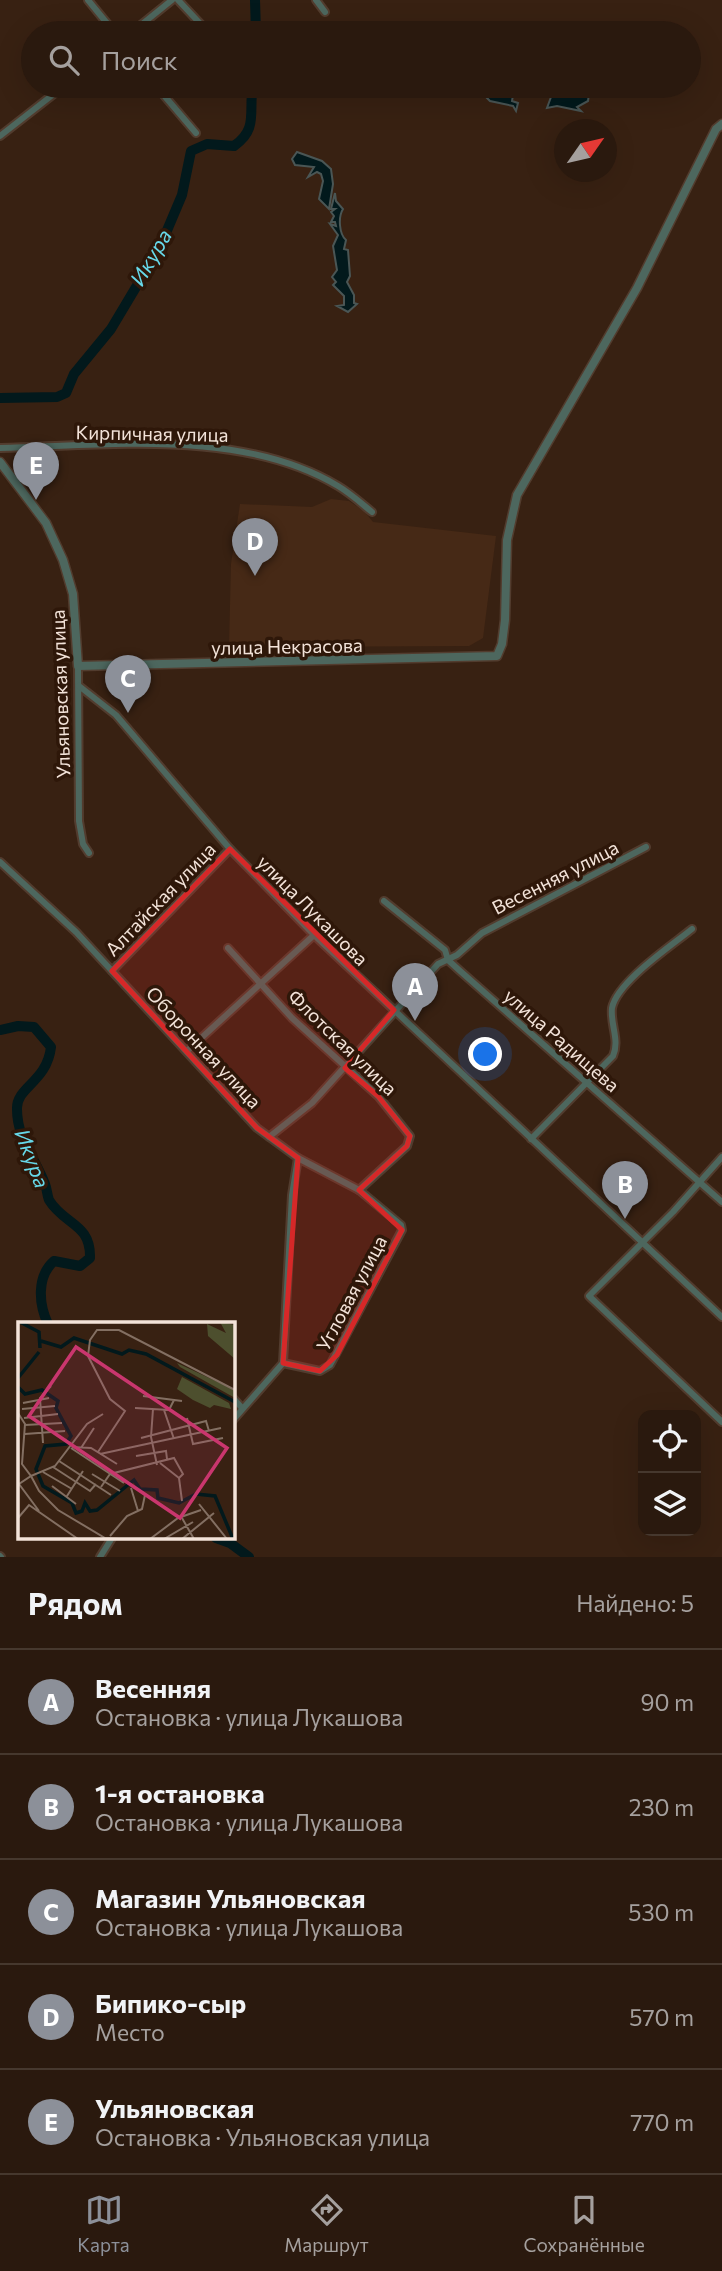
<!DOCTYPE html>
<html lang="ru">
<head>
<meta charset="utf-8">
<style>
	body { margin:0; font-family:Commissioner,sans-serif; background:#36261c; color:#f1f3f6 }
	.controls { position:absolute; right:21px; bottom:21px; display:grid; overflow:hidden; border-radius:14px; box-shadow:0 7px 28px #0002 }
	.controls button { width:63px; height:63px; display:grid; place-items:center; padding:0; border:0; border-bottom:2px solid #46382e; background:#2a190e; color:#f1f3f6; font:35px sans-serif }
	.compass { position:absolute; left:554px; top:119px; width:63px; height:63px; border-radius:50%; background:#2a190e; box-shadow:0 7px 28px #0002; rotate:56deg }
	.you { position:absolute; left:486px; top:1055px; width:24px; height:24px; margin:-18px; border:5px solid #fff; border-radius:50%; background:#1a73e8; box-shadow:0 0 0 10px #1a73e833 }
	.badge { display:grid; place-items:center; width:46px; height:46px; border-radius:50%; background:#8c9099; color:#fff; font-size:23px; font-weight:700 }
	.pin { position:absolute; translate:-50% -58px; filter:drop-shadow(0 2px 4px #0008) }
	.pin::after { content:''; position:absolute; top:37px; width:24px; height:21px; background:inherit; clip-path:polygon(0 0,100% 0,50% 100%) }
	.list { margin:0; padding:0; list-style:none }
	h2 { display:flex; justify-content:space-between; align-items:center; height:91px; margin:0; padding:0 28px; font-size:30px }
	h2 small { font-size:23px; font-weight:400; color:#a5a09e }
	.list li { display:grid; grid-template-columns:46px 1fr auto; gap:21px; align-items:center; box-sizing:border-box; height:105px; padding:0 28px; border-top:2px solid #46382e }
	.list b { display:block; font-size:26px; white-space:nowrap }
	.list p { margin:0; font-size:23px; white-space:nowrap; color:#a5a09e }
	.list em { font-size:23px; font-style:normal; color:#a5a09e }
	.icon { flex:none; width:38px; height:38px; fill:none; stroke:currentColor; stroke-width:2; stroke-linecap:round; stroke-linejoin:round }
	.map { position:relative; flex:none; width:722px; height:1557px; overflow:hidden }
	.search { position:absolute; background:#2a190e; box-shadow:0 7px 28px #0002; left:21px; right:21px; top:21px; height:77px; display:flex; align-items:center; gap:18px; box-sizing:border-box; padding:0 24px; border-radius:38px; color:#a5a09e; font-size:26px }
	.sheet { height:616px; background:#2a190e }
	nav { display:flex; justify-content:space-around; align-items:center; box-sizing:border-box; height:98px; border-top:2px solid #46382e; background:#2a190e; font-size:19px; color:#a5a09e }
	nav a { display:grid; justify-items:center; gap:4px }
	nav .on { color:#8c9099 }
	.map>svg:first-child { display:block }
</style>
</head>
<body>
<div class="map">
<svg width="722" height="1557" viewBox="0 0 722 1557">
	<rect width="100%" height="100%" fill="#382112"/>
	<polygon fill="#462916" points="331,499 349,501 364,511 373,522 496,536 483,638 469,646 229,647 231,564 240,504 312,507"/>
	<g fill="#02191c" stroke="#4a5655" stroke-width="2">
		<polygon points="475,86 525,86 513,95 512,101 518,103 516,111 513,106 490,101"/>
		<polygon points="565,86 590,86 588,101 577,107 581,111 557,106 547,108 551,97"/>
		<polygon points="297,152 322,161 331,169 333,184 329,209 319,199 323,181 321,174 317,172 308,177 314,167 295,165 292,159"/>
		<path d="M335 193 336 201 343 209C338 217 339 234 346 240L344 249 348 250 350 276 347 282 354 295V303L357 304 348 312 337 306 344 305V296L333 285 336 282 332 277 337 270 333 246 338 235 330 224 336 226 335 222H331L334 216 331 212 335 209H331Z"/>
	</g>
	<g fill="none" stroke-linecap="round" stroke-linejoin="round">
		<g stroke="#02191c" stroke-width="10">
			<polyline points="255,0 256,33"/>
			<path d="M0 398 57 397 66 393 74 374 111 329 160 247 182 195 191 151 207 144 234 146C259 129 248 111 253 86"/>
			<path d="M0 1030 18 1026 34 1027 51 1047C47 1082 16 1087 17 1109 17 1139 35 1158 45 1184 47 1189 47 1195 49 1200 64 1225 91 1223 90 1258L80 1266 54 1261C36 1277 39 1305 48 1324"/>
			<polyline points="216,1538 230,1543 249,1557"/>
		</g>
		<defs>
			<g id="minor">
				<polyline points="88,0 115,33"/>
				<polyline points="178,0 209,33"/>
				<polyline points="316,0 325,12"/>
				<polyline points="131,33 172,0"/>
				<polyline points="156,86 196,133"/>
				<polyline points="0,136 64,86"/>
				<path d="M0 448C107 446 242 428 338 486 350 493 361 503 372 512"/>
				<polyline points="78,666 79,821 83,844 89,853"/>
				<polyline points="79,686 116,715 230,849 314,935 722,1317"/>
				<polyline points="0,862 76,932 257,1128 298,1158 359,1190 401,1225 402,1230 330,1365 320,1371 283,1363"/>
				<polyline points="384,901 445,950 448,960 459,970 722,1202"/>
				<polyline points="228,948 292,1018 378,1096 410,1136 407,1146 359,1190"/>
				<polyline points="112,971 230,849"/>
				<polyline points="187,1051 314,935"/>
				<polyline points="269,1137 312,1103 438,964 457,955 482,933 646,847"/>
				<path d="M531 1139 613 1056C620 1040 610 1024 612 1008 617 982 671 946 692 929"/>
				<polyline points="722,1157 673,1212 589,1296 722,1422"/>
				<polyline points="233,1398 242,1408"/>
				<polyline points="233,1420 283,1363 292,1195 298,1158"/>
				<polyline points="0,1556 1,1557"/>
				<polyline points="100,1557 112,1538"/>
			</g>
			<polyline id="tertiary" points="0,462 46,523 63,560 73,594 78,666 497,656 502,644 505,620 507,540 517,495 637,288 716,129 722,124"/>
		</defs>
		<use href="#minor" stroke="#523c2e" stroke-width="10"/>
		<use href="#tertiary" stroke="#523c2e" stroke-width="11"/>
		<use href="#minor" stroke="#4d675e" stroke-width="6"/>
		<use href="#tertiary" stroke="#4d675e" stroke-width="8"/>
	</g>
	<path fill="#d62828" fill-opacity="0.2" stroke="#d62828" stroke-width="5" stroke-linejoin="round" d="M230 849 394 1010 345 1068 378 1096 410 1136 407 1146 359 1190 402 1230 337 1355 320 1371 283 1363 298 1158 257 1128 112 971Z"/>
	<g text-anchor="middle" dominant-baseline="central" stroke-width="7" stroke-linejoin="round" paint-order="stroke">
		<g font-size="19" fill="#f3e3d9" stroke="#2e1709">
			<text transform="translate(152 433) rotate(1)">Кирпичная улица</text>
			<text transform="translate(287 646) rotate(-1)">улица Некрасова</text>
			<text transform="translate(60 694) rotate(-92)">Ульяновская улица</text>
			<text transform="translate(555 877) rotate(-27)">Весенняя улица</text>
			<text transform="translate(160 899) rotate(-46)">Алтайская улица</text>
			<text transform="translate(313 910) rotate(45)">улица Лукашова</text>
			<text transform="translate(562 1040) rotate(41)">улица Радищева</text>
			<text transform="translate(343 1042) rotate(44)">Флотская улица</text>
			<text transform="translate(204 1047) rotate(47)">Оборонная улица</text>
			<text transform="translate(351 1293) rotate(-62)">Угловая улица</text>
		</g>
		<g font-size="21" font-style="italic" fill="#67d8e9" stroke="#2e1709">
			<text transform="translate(150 257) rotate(-60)">Икура</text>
			<text transform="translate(33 1158) rotate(69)">Икура</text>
		</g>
	</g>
	<g transform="translate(18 1322)">
		<rect width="217" height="217" fill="#382112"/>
		<path d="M202 0 217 3V37L190 14 189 2 208 11ZM159 41 217 68V76L162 45ZM164 55 211 81 213 87 196 83 192 86 175 78 159 67Z" fill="#4d4f2e"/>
		<path fill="none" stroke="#02191c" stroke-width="3.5" d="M2 0 21 10 22 26M23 19 43 25 56 16 104 32 111 28 128 32 217 80M0 56 21 30M0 65 7 72 24 68 40 79 38 86 53 114 48 122 27 124 18 147 25 164 54 181 58 191 64 189 67 181 72 189 79 188 116 158 122 167 139 168 140 176 161 181 178 172 197 174 215 217"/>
		<path fill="none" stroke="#836f62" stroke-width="2" d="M125 74 164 79M5 81 31 76M117 86 151 88 156 78M4 87 37 84M135 87 133 115 139 143M146 88 156 117M0 91 7 102 4 142 13 154 37 144 69 102 85 92M6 96 40 92M169 96 175 122 205 116M7 103 44 101M7 112 47 109M123 116 188 99 191 109M25 121 22 76 33 64M54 125 73 126 99 142M53 126 106 161M63 126 76 106M80 130 107 89 92 77 70 34 72 18 79 8H101L217 68M82 132 203 106M118 134 148 129 149 137M41 139 93 173M142 141 161 156 164 179M35 145 72 169 78 162M25 150 54 167M74 152 102 169M34 164 58 182M83 165 92 152 156 136 165 152 161 156M113 166 120 189M49 174 65 149M181 182 209 217M21 189 1 162 13 154 21 169 40 188 87 216 101 217M0 196 11 183 60 217M164 196 176 217M92 214 109 194 124 187 127 173M132 217 160 196 183 188M146 217 175 200M164 217 196 191"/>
		<path fill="#c9366e" fill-opacity="0.15" stroke="#c9366e" stroke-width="3.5" d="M58 25 209 126 162 196 11 94Z"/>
		<rect width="217" height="217" fill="none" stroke="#f3e3d9" stroke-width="3.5"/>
	</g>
</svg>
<div class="controls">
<button><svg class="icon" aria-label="locate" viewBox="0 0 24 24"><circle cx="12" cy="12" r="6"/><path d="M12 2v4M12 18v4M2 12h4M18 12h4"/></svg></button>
<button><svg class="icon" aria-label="layers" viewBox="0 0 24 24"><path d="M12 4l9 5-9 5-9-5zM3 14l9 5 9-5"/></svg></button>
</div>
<svg class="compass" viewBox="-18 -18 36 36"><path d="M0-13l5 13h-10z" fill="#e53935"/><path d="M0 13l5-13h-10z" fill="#a5a09e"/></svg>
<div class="you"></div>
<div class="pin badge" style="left:415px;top:1021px">A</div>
<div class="pin badge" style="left:625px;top:1219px">B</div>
<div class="pin badge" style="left:128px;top:713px">C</div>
<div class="pin badge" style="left:255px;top:576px">D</div>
<div class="pin badge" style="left:36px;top:500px">E</div>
<div class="search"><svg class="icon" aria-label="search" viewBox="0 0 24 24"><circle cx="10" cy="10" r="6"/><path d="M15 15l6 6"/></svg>Поиск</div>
</div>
<section class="sheet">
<h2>Рядом<small>Найдено: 5</small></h2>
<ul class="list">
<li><span class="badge">A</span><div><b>Весенняя</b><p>Остановка · улица Лукашова</p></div><em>90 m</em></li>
<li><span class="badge">B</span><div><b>1-я остановка</b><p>Остановка · улица Лукашова</p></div><em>230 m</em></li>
<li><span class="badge">C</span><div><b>Магазин Ульяновская</b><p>Остановка · улица Лукашова</p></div><em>530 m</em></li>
<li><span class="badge">D</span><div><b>Бипико-сыр</b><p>Место</p></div><em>570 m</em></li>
<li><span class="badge">E</span><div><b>Ульяновская</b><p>Остановка · Ульяновская улица</p></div><em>770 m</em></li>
</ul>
</section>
<nav>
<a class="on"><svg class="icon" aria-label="map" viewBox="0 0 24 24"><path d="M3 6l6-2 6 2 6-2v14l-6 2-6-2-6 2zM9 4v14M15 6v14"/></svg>Карта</a>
<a><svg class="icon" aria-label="directions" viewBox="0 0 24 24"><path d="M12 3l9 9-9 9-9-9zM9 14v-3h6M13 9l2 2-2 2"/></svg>Маршрут</a>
<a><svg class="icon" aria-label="saved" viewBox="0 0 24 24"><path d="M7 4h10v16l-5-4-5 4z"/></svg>Сохранённые</a>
</nav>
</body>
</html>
